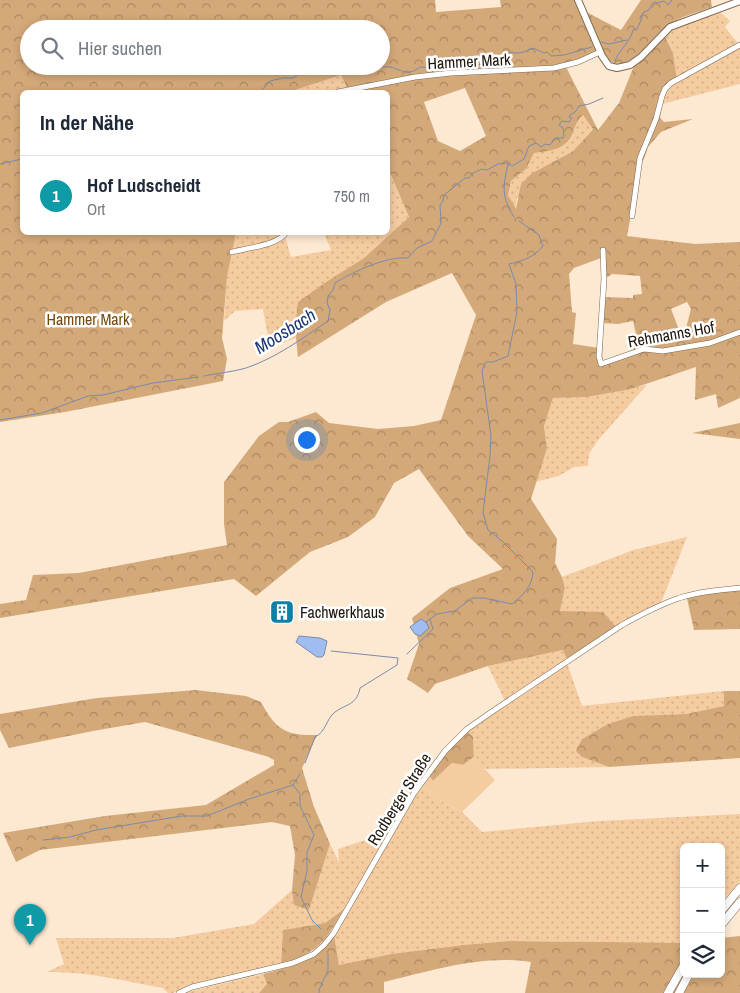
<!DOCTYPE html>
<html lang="de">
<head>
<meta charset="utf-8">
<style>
	body { margin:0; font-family:"Archivo Narrow",sans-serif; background:#f2f2f3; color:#1f2937 }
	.controls { position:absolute; right:15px; bottom:15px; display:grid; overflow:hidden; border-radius:8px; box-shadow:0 2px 8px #0003 }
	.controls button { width:45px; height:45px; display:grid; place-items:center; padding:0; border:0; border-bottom:1px solid #e0e1e3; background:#fff; color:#1f2937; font:25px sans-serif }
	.you { position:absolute; left:306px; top:439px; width:18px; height:18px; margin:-12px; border:4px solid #fff; border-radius:50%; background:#1a73e8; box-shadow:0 0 0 8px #1a73e833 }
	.badge { display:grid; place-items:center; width:32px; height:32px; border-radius:50%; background:#b45309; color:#fff; font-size:16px; font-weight:700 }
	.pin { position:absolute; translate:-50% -41px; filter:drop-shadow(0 1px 2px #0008) }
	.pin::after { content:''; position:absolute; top:26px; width:18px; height:15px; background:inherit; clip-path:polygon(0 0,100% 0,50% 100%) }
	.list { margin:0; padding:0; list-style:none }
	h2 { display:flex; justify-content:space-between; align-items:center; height:65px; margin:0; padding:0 20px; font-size:21px }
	h2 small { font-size:16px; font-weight:400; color:#747a83 }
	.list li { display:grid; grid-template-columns:32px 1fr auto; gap:15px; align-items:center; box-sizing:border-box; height:80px; padding:0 20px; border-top:1px solid #e0e1e3 }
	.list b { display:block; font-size:19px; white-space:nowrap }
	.list p { margin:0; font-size:16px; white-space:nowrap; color:#747a83 }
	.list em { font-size:16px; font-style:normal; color:#747a83 }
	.icon { flex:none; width:28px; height:28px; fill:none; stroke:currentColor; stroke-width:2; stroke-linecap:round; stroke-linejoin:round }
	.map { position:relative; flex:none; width:740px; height:993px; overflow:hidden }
	.search { position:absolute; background:#fff; box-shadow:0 2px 8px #0003; left:20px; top:20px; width:370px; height:55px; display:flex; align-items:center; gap:12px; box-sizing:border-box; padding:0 18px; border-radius:28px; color:#747a83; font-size:19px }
	.panel { position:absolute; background:#fff; box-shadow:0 2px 8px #0003; left:20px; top:90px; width:370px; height:145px; border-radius:8px }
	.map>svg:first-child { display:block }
</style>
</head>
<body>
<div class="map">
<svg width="740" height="993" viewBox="0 0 740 993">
	<defs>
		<pattern id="grass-dots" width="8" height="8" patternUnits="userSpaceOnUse" patternTransform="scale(1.25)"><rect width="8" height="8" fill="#f5cca0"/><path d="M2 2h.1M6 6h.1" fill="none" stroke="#d2ae88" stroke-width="1.8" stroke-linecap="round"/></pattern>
		<pattern id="forest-crowns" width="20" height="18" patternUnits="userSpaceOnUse" patternTransform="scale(1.25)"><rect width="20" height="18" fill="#d4a979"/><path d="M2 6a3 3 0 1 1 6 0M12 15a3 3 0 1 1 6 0" fill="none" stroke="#ab8861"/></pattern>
	</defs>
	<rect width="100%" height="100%" fill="#fde8d2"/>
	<g fill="url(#grass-dots)">
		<polygon points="719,11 730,21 725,27 740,46 740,84 662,104 673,53 665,35 673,27"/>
		<polygon points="341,75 349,92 289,92"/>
		<path d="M583 115 593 128 573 151 549 164 517 198 516 210 508 195 511 181 526 169 534 153C548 151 564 148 572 135 576 126 576 122 583 115Z"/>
		<polygon points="388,168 409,217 364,258 329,280 295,328 296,338 270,348 263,309 235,311 224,321 227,269 236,233 286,233 285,236 291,257 331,250 324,233 388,232"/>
		<polygon points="647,385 598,440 589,454 588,466 574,467 559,476 535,482 547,448 544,426 553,398 587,397"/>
		<polygon points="687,537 661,603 616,627 560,611 565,588 562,577 636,549 638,549"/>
		<polygon points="563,650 567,660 505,701 488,666"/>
		<polygon points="567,663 582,706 724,691 724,706 686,714 633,716 608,724 582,739 582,757 609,767 485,769 474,757 473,737 467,730"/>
		<polygon points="421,785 439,800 462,812 482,832 600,821 740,814 740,882 721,902 721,847 684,847 684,943 681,945 544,941 509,941 463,945 391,954 339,965 334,935"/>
		<path d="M390 832 344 909 325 923 283 930 281 964 187 986 173 993H168L163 988C124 981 86 971 47 972L64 964 56 938H173L254 924 292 890 295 905 309 910 330 844 339 862 338 849Z"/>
		<polygon points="263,974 267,984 259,993 183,993"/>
	</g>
	<g fill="url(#forest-crowns)" fill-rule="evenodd">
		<path d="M0 0H435L436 12 501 7 500 0H575L597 51 565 65 598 130 619 103 634 66 665 36 673 53 677 81 665 91 660 118 664 122 693 119 661 132 648 147 644 159 638 166 635 194 627 236 695 244 740 242V398L718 408 716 394 695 400 696 367 631 389 587 397 553 398 544 426 547 448 531 499 557 539 555 563 562 577 565 588 560 611 603 612 616 627 567 660 563 650 488 666 435 684 428 693 407 679 419 644 412 618 450 588 503 569 468 536 419 469 394 483 375 517 348 537 310 552 256 596 234 579 0 618V604L26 600 33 575 79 573 227 545 224 524V482L259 436 279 422H288L316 412 329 423 378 429 414 426 441 420 476 315 452 273 386 302 298 357 295 328 298 302 329 280 364 258 409 217 388 168V92H349L341 75 289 92H22V232L236 233 227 276 222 338 227 359 223 381 65 412 0 422ZM29 29H381V66H29ZM465 88 486 136 460 151 438 141 424 102ZM583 115 593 129 573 151 531 174 521 184 516 209 508 195 511 181 526 169 534 153C548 151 565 150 572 135 575 127 576 122 583 115ZM601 258 603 280 599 348 573 344 576 313 572 312 569 274 574 268ZM612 274 640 276 642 294 633 295V298L604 297 605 279ZM687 302 691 309 686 328 679 330 671 309ZM633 321 638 343 630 345 631 351 602 362 603 323 618 324Z"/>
		<path d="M641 0H711L712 7C699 12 681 16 670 24 659 31 651 42 642 51 605 86 598 40 586 12L621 30Z"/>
		<polygon points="740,423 740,439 692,433"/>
		<polygon points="740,585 740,629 694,630 686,594"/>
		<path d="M196 690 246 696 261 702C276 730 286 736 317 735L302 768 314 807 330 844 309 910 294 905 292 890 295 855 290 826 272 822 40 850 16 862 3 833 105 816 206 805 274 765V760L269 757 145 722 93 731 9 748 0 730V714L97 698Z"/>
		<polygon points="724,691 740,691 740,758 609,767 582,757 576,751 582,739 608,724 633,716 686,714 724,706"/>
		<polygon points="467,730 473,737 474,757 463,765 452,763 433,781 428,774 431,768"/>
		<path d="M344 909C324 943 319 952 281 964L283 930 325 923Z"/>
		<path d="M334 935 339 965 391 954 463 945 509 941 684 943V974H721V938L740 936V993H525L531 962C484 954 429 971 384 982V993H259L267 984 263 974C292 966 317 962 334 935Z"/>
	</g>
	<polygon fill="#f5cca0" points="474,757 495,780 462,812 439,800 421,785 428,774 433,781 452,763 463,765"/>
	<g fill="#a0bdf1" stroke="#798bac">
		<polygon points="421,619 426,622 429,628 420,636 415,634 410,627"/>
		<polygon points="299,636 320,638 327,641 324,655 322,657 317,657 296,642"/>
	</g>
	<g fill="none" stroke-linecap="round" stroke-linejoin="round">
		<g stroke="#798bac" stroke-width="1">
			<polyline points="601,42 609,44 627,40"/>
			<path d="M615 61C619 50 631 41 633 30L637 29 642 18 641 16 644 12 649 10 652 4 655 2 657 3 664 1 668 5 672 0"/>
			<path d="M374 66C379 69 384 66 390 67 403 70 407 77 420 67L434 68 445 66H457L468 63 484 65 487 60 500 59 511 52C519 55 526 51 533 48L544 53 547 52 551 56 564 55 592 47"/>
			<polyline points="260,92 270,81 283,78 293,78 307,68 326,67 334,72 338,72 345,66"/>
			<polyline points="0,164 22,159"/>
			<path d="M508 164C503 186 501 197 514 217"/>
			<path d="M204 376C218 373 233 372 246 368 276 358 303 338 328 321L330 310 327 303 328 296 333 290 335 283C353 272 386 256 408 258L417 248 432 241 441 223 440 205 443 201 444 195 465 178H469L473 173 482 169 487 170 498 164 506 163 512 166 524 159 529 146 536 143 541 147 545 144 550 145 555 138H563L564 136 563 128 559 125 562 121 569 122 572 118 569 117 570 115 575 112 579 106 589 104 603 98"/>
			<polyline points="0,420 42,413 88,396 103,395 153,383 198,377"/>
			<path d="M426 622 437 614 455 611 472 598H484L512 604C523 595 532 587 533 572L502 541 488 530 483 513 490 456 491 436 482 371 486 362H493L508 356 517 312 516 284 509 264C523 261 534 257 543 246L539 235 519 221"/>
			<polyline points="407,654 433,629 430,619"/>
			<path d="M305 763 315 737C326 732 326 719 335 712 346 704 357 705 360 688L397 665 398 658 331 651"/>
			<polyline points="293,785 300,794 300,806 314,835 307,852 307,871 301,897 312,920 321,929"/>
			<polyline points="43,840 70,837 96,830 182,816 207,816 249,799 293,785 300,774"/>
			<polyline points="319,993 319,990 328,970 328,954"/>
		</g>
		<defs>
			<g id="minor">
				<polyline points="338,92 415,77 451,73 554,68 578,62 600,52"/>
				<polyline points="632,216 640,158 656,119 662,96 665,89 671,83 740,45"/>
				<polyline points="603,250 604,279 599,356 601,364 644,349 663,351 710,343 740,332"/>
				<path d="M232 252C246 248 280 245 286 232"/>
				<path d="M179 993 192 987 293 963 314 954 324 945 333 934 414 793 445 751 467 729 496 709 622 625C640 615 659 605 679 598 698 592 719 590 740 588"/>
			</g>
			<polyline id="major" points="578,0 602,56 609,66 617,68 630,65 641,57 670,27 740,1"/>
			<g id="highway">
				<polyline points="721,911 740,888"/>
				<polyline points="721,925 740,902"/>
				<polyline points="668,993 684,965"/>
				<polyline points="679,993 689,974"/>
			</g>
		</defs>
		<use href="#minor" stroke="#7f674f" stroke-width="6"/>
		<use href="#major" stroke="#7f674f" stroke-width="8"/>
		<use href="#highway" stroke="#7f674f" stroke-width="9"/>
		<use href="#minor" stroke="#fff" stroke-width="5"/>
		<use href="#major" stroke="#fff" stroke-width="6"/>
		<use href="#highway" stroke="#fff" stroke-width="8"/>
	</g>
	<defs>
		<symbol id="building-square" viewBox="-11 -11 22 22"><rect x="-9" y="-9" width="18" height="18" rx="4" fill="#0d80a7" stroke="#fff"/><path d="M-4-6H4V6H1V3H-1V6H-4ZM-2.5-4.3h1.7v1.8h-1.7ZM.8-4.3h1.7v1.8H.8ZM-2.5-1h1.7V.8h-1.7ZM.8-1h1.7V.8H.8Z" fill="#fff"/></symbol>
	</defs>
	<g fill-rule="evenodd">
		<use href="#building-square" x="268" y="598" width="28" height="28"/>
	</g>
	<g text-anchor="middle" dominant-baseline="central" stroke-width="5" stroke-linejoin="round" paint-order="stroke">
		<g font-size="16" fill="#1e150b" stroke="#fff">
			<text transform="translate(469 61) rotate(-3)">Hammer Mark</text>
			<text transform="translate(671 334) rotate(-10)">Rehmanns Hof</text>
			<text transform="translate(399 799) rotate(-58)">Rodberger Straße</text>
		</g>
		<g font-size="16" fill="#734911" stroke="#fff">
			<text x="88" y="319">Hammer Mark</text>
		</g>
		<g font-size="16" fill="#1e150b" stroke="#fff" text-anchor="start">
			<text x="300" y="612">Fachwerkhaus</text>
		</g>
		<g font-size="18" font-style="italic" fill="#173672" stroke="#fff">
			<text transform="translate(285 331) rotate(-32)">Moosbach</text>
		</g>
	</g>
</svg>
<div class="controls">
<button>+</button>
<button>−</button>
<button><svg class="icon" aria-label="layers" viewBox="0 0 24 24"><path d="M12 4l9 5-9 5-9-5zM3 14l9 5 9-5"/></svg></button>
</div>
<div class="you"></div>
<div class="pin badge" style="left:30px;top:945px;background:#0f9aa8">1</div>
<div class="search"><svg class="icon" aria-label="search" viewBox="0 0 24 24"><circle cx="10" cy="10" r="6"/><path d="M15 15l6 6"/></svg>Hier suchen</div>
<section class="panel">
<h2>In der Nähe<small></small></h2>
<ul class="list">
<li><span class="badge" style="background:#0f9aa8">1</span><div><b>Hof Ludscheidt</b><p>Ort</p></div><em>750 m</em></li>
</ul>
</section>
</div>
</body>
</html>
